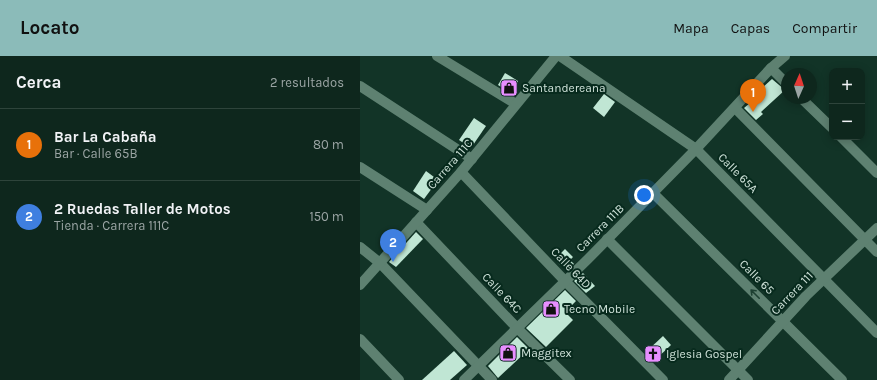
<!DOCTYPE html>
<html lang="es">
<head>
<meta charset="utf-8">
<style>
	body { margin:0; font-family:Karla,sans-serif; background:#172f26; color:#f1f3f6 }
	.controls { position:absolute; right:12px; top:12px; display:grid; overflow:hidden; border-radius:8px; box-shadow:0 2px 10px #0003 }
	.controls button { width:36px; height:36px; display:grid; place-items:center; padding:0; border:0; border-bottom:1px solid #2e443b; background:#0e271d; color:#f1f3f6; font:20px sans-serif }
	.compass { position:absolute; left:421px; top:12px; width:36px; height:36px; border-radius:50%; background:#0e271d; box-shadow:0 2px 10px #0003; rotate:3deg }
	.you { position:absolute; left:284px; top:139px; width:14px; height:14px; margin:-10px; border:3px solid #fff; border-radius:50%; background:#1a73e8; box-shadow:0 0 0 6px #1a73e833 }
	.badge { display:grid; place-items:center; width:26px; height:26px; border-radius:50%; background:#8bbbb9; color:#fff; font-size:13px; font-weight:700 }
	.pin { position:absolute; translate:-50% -33px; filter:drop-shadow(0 1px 2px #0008) }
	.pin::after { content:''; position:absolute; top:21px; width:14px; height:12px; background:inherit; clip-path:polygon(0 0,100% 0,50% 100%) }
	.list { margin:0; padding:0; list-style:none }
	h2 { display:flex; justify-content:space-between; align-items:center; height:52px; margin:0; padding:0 16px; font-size:17px }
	h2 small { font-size:13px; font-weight:400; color:#9ba5a4 }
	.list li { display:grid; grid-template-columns:26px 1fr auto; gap:12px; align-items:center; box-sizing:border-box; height:72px; padding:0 16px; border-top:1px solid #2e443b }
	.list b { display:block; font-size:15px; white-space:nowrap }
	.list p { margin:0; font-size:13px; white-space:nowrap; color:#9ba5a4 }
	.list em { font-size:13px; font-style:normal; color:#9ba5a4 }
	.map { position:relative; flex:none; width:517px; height:324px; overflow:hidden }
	header { display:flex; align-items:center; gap:24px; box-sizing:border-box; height:56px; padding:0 20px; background:#8bbbb9; color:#111 }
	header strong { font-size:19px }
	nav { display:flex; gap:22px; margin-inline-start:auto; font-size:14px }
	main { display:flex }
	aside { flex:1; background:#0e271d }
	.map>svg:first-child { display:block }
</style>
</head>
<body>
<header>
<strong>Locato</strong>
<nav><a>Mapa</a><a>Capas</a><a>Compartir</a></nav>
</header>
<main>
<aside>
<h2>Cerca<small>2 resultados</small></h2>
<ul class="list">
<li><span class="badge" style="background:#e8710a">1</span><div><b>Bar La Cabaña</b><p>Bar · Calle 65B</p></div><em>80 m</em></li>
<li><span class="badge" style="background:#3f7fe0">2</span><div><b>2 Ruedas Taller de Motos</b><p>Tienda · Carrera 111C</p></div><em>150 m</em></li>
</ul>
</aside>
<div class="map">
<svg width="517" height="324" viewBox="0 0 517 324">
	<rect width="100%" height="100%" fill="#123427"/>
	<g fill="#c0e6d4">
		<polygon points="145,17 158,25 151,37 138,29"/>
		<polygon points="412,23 425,34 401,56 403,58 396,64 384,52 403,36 401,33"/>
		<polygon points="244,38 255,46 244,61 233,52"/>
		<polygon points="114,62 126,70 111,92 99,84"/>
		<polygon points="66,115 78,124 64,143 53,135"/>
		<polygon points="56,176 63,183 36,211 29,206"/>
		<polygon points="205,193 213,201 210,204 214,208 211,210 200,209 195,203"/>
		<polygon points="223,217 235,230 226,237 214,225"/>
		<polygon points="205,234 216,245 205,256 213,264 186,291 166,272"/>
		<polygon points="303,280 311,289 295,304 287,295"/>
		<polygon points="157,281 169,293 138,322 128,310"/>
		<polygon points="94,295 107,309 90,324 62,324"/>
	</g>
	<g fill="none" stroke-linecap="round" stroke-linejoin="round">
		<g stroke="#5e8171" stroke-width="10">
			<polyline points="77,0 156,48"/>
			<polyline points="200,0 336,93 517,277"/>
			<polyline points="411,12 427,28"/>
			<polyline points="0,30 112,103"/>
			<polyline points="441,42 472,72"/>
			<polyline points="375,52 517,196"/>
			<polyline points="481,81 517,117"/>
			<polyline points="0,111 67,154"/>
			<polyline points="293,137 482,324"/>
			<polyline points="56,166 157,272 210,324"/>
			<polyline points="247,183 388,324"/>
			<polyline points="0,191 20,207 132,324"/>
			<polyline points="0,283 39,324"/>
			<polyline points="369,324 446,240 517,172"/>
		</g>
		<g stroke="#5e8171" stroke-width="10">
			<polyline points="101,116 205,225 303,324"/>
			<polyline points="104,324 228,203 336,93 411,12 425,0"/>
		</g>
		<polyline stroke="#5e8171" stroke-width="10" points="0,229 101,116 196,0"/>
	</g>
	<defs><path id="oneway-shaft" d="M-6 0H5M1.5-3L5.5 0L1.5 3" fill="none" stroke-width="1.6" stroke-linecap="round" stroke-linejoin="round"/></defs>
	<use stroke="#1d4032" href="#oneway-shaft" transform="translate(395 238) rotate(-135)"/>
	<defs>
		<symbol id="shop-square" viewBox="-11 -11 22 22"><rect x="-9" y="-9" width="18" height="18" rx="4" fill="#e88eff" stroke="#072a1d"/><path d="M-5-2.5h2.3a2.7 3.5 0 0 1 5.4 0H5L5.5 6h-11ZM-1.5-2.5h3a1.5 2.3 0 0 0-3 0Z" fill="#111"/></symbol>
		<symbol id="church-square" viewBox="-11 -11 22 22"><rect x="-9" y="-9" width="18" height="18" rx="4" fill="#e88eff" stroke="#072a1d"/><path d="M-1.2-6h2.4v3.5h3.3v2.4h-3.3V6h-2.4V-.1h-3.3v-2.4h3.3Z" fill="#111"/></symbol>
	</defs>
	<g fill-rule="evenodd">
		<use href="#shop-square" x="139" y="22" width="20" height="20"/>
		<use href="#shop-square" x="181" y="243" width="20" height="20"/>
		<use href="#shop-square" x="138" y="287" width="20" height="20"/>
		<use href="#church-square" x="283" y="288" width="20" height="20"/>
	</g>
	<g text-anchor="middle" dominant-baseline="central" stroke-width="4" stroke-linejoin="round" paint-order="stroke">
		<g font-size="12" fill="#cee1d8" stroke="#072a1d" text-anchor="start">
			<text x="162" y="32">Santandereana</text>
			<text x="204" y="253">Tecno Mobile</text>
			<text x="161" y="297">Maggitex</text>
			<text x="306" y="298">Iglesia Gospel</text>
		</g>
		<g font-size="12" fill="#cee1d8" stroke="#072a1d">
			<text transform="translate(90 108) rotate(-49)">Carrera 111C</text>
			<text transform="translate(378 117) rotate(45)">Calle 65A</text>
			<text transform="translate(240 172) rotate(-45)">Carrera 111B</text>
			<text transform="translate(211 212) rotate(46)">Calle 64D</text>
			<text transform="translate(397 221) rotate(45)">Calle 65</text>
			<text transform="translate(142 237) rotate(46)">Calle 64C</text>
			<text transform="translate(432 237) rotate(-46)">Carrera 111</text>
		</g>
	</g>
</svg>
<div class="controls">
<button>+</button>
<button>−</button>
</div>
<svg class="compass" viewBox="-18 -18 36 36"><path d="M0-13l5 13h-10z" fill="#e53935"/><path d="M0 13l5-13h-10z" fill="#9ba5a4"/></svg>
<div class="you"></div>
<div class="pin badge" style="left:393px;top:56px;background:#e8710a">1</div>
<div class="pin badge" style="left:33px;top:206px;background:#3f7fe0">2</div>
</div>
</main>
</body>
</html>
